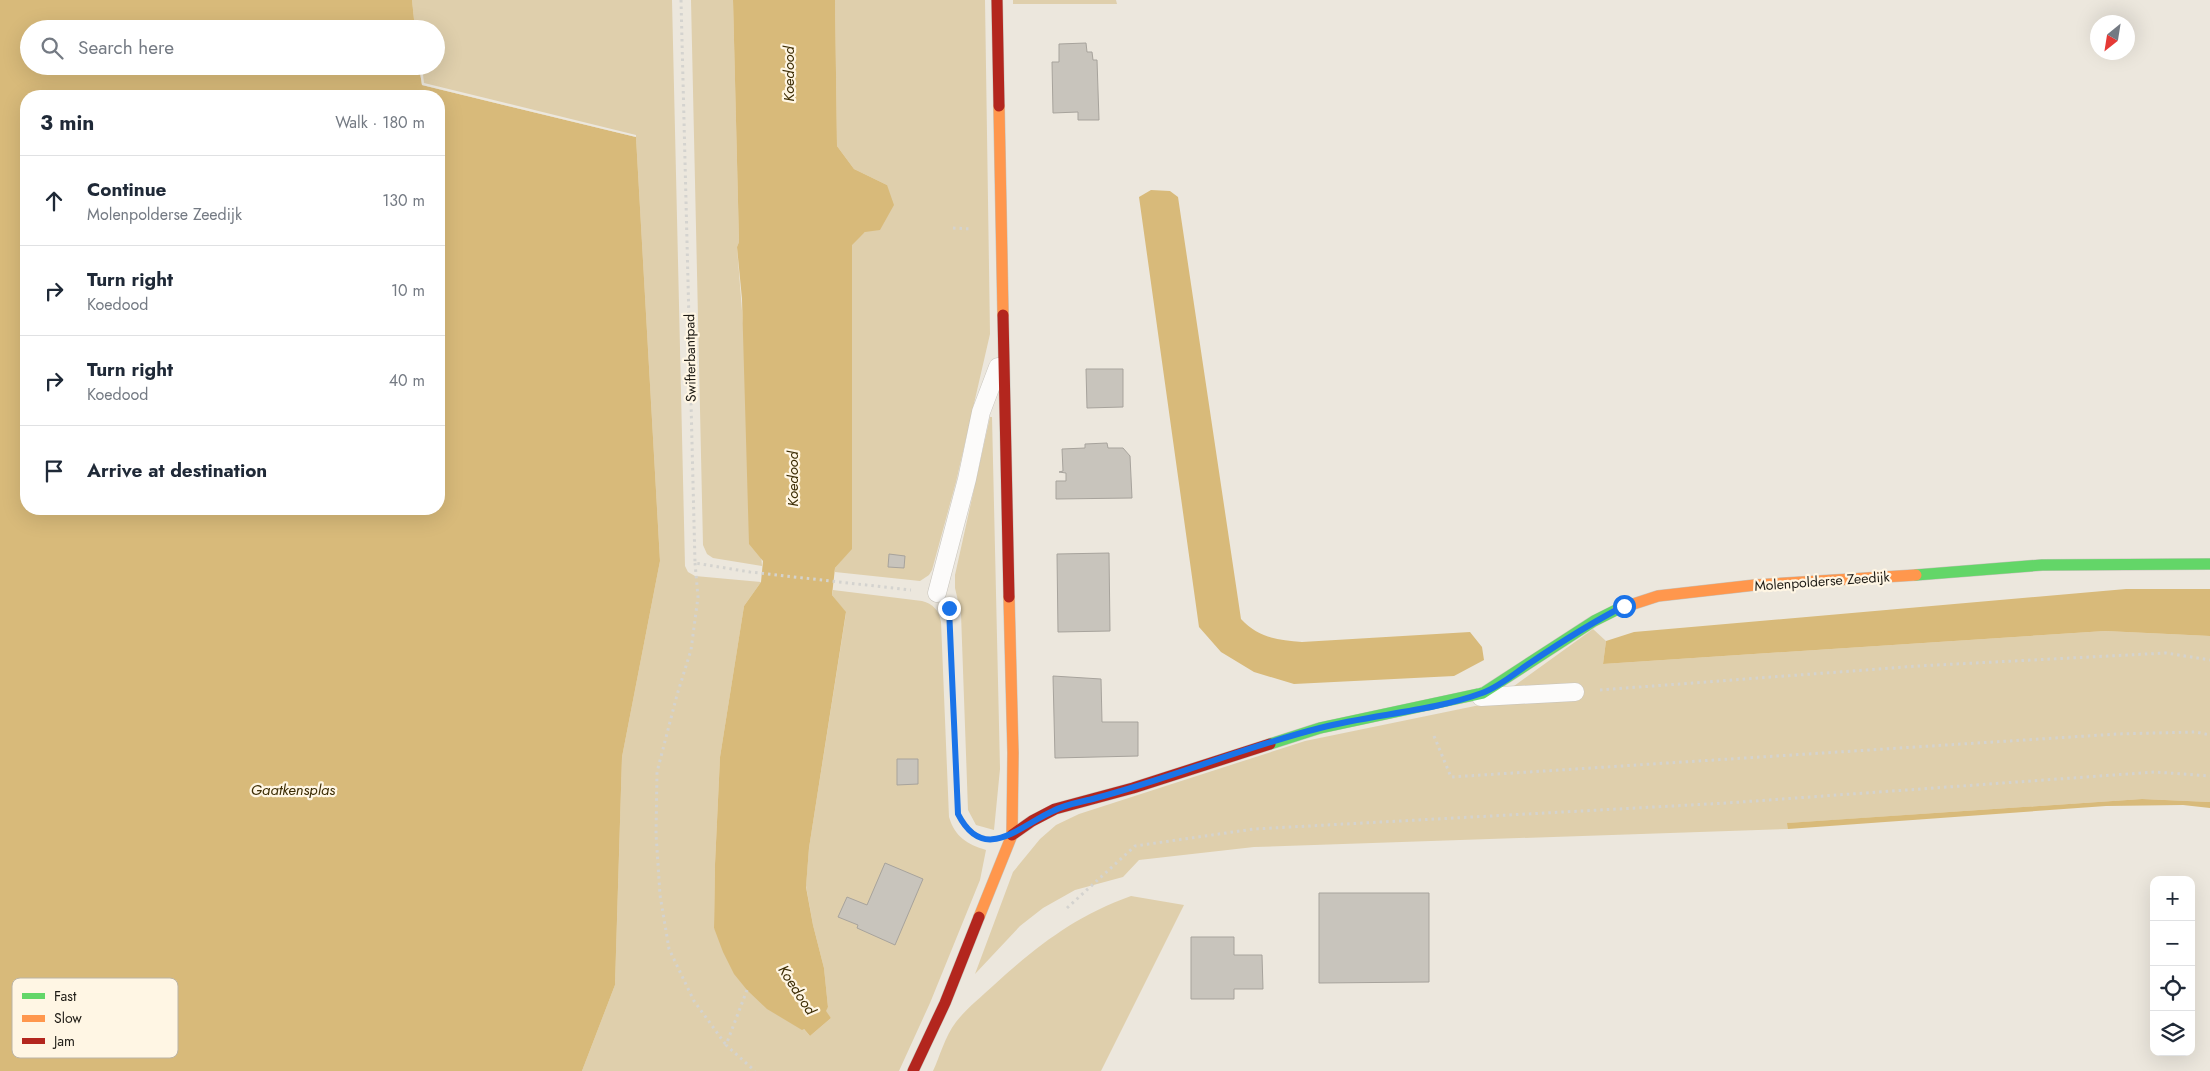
<!DOCTYPE html>
<html lang="en">
<head>
<meta charset="utf-8">
<style>
	body { margin:0; font-family:Jost,sans-serif; background:#f2f2f3; color:#1f2937 }
	.controls { position:absolute; right:15px; bottom:15px; display:grid; overflow:hidden; border-radius:10px; box-shadow:0 5px 20px #0002 }
	.controls button { width:45px; height:45px; display:grid; place-items:center; padding:0; border:0; border-bottom:1px solid #e0e1e3; background:#fff; color:#1f2937; font:25px sans-serif }
	.compass { position:absolute; left:2090px; top:15px; width:45px; height:45px; border-radius:50%; background:#fff; box-shadow:0 5px 20px #0002; rotate:210deg }
	.stop { position:absolute; width:15px; height:15px; margin:-11px; border:4px solid #1a73e8; border-radius:50%; background:#fff }
	.stop.end { background:#1a73e8; border-color:#fff; box-shadow:0 1px 5px #0008 }
	.list { margin:0; padding:0; list-style:none }
	h2 { display:flex; justify-content:space-between; align-items:center; height:65px; margin:0; padding:0 20px; font-size:21px }
	h2 small { font-size:16px; font-weight:400; color:#747a83 }
	.list li { display:grid; grid-template-columns:32px 1fr auto; gap:15px; align-items:center; box-sizing:border-box; height:90px; padding:0 20px; border-top:1px solid #e0e1e3 }
	.list b { display:block; font-size:19px; white-space:nowrap }
	.list p { margin:0; font-size:16px; white-space:nowrap; color:#747a83 }
	.list em { font-size:16px; font-style:normal; color:#747a83 }
	.icon { flex:none; width:28px; height:28px; fill:none; stroke:currentColor; stroke-width:2; stroke-linecap:round; stroke-linejoin:round }
	.map { position:relative; flex:none; width:2210px; height:1071px; overflow:hidden }
	.search { position:absolute; background:#fff; box-shadow:0 5px 20px #0002; left:20px; top:20px; width:425px; height:55px; display:flex; align-items:center; gap:12px; box-sizing:border-box; padding:0 18px; border-radius:28px; color:#747a83; font-size:19px }
	.panel { position:absolute; background:#fff; box-shadow:0 5px 20px #0002; left:20px; top:90px; width:425px; height:425px; border-radius:20px }
	.map>svg:first-child { display:block }
</style>
</head>
<body>
<div class="map">
<svg width="2210" height="1071" viewBox="0 0 2210 1071">
	<rect width="100%" height="100%" fill="#ece7dd"/>
	<g fill="#dfcfac">
		<path d="M412 0H672L685 566 688 572 695 576 761 582 744 606 720 757 715 864 714 928 810 1036 831 1018 825 1011 828 1007 824 968 813 925 806 886 809 848 846 613 832 595 833 590 922 601C933 604 939 610 941 622L949 817C955 837 967 844 986 850L980 880 930 1003 899 1071H582L615 985 622 757 660 561 636 137 422 85 419 66H436V29H415Z"/>
		<polygon points="691,0 733,0 739,242 737,247 762,566 713,558 707,554 703,545"/>
		<polygon points="835,0 985,0 990,334 956,482 932,570 929,575 920,581 835,572 835,568 852,548 852,244 865,232 887,185 854,169 837,146"/>
		<polygon points="1013,0 1116,0 1117,4 1013,4"/>
		<polygon points="990,417 992,417 1000,769 994,830 976,825 968,810 961,614 955,588 955,575"/>
		<polygon points="1593,629 1606,641 1603,664 2105,631 2210,636 2210,802 2142,799 1788,823 1788,829 1254,847 1139,860 1123,877 1075,890 1043,908 1020,926 975,974 1013,872 1040,839 1056,825 1079,814 1305,741 1572,686 1514,686"/>
		<path d="M1131 896 1184 905 1101 1071H933C940 1056 945 1036 956 1022 966 1009 981 997 994 985 1037 946 1075 916 1131 896Z"/>
	</g>
	<g fill="#d8ba7a" fill-rule="evenodd">
		<path d="M0 0H412L415 29H29V66H419L422 85 636 137 660 561 622 757 615 985 582 1071H0ZM26 96H439V509H26Z"/>
		<polygon points="733,0 835,0 837,146 854,169 887,185 894,205 880,230 865,232 852,245 852,549 835,568 832,595 846,612 809,848 806,887 813,925 824,968 828,1007 826,1011 831,1018 810,1036 804,1029 802,1030 767,1009 747,990 734,974 723,952 714,928 715,864 720,757 744,606 761,582 763,561 749,544 742,299 737,247 739,242"/>
		<path d="M1151 190 1170 191 1178 197 1241 619C1259 638 1277 640 1302 642L1470 632 1482 647 1484 660 1454 676 1294 684 1254 672 1221 652 1199 627 1139 197Z"/>
		<polygon points="2126,589 2210,589 2210,636 2105,631 1603,664 1606,641 1634,632"/>
		<polygon points="2142,799 2210,802 2210,808 2183,805 2106,806 1788,829 1787,823"/>
	</g>
	<polygon fill="#ece7dd" points="419,66 422,66 424,83 636,135 636,137 422,85"/>
	<g fill="#c8c4bc" stroke="#a7a39c">
		<polygon points="1086,43 1087,52 1092,52 1093,60 1097,60 1099,120 1078,120 1078,112 1053,113 1052,62 1059,62 1059,44"/>
		<polygon points="1086,369 1123,369 1123,407 1087,408"/>
		<polygon points="1107,443 1108,448 1123,448 1130,456 1132,498 1056,499 1056,481 1066,481 1066,473 1059,472 1063,471 1062,449 1085,448 1085,444"/>
		<polygon points="1109,553 1110,631 1058,632 1057,554"/>
		<polygon points="889,554 905,556 904,568 888,567"/>
		<polygon points="1053,676 1101,679 1102,722 1138,722 1138,756 1055,758"/>
		<polygon points="897,759 918,759 918,784 897,785"/>
		<polygon points="885,863 923,879 895,945 857,928 858,925 838,917 847,897 867,905"/>
		<polygon points="1319,893 1429,893 1429,982 1319,983"/>
		<polygon points="1191,937 1234,937 1234,955 1262,955 1263,989 1234,989 1234,999 1191,999"/>
	</g>
	<g fill="none" stroke-linecap="round" stroke-linejoin="round">
		<defs>
			<g id="lane">
				<polyline points="937,593 967,479 981,412 998,367"/>
				<polyline points="1481,697 1575,692"/>
			</g>
			<g id="fast">
				<polyline points="1916,575 2042,565 2210,564"/>
				<polyline points="1270,744 1320,728 1483,693 1594,621 1618,609"/>
			</g>
			<g id="slow">
				<polyline points="999,106 1003,315"/>
				<polyline points="1618,609 1658,596 1755,585 1916,575"/>
				<polyline points="979,917 1012,835 1013,753 1009,597"/>
			</g>
			<g id="jam">
				<polyline points="997,0 999,106"/>
				<polyline points="1003,315 1009,597"/>
				<polyline points="1012,835 1032,821 1055,809 1133,788 1270,744"/>
				<polyline points="913,1071 945,1003 979,917"/>
			</g>
		</defs>
		<use href="#lane" stroke="#c7c3bb" stroke-width="19"/>
		<use href="#fast" stroke="#c7c3bb" stroke-width="12"/>
		<use href="#slow" stroke="#c7c3bb" stroke-width="12"/>
		<use href="#jam" stroke="#c7c3bb" stroke-width="12"/>
		<g stroke="#d4d3cf" stroke-width="3" stroke-dasharray="2.5 4" stroke-linecap="butt">
			<polyline points="681,0 695,563 750,572 911,590"/>
			<polyline points="953,228 972,229"/>
			<polyline points="695,563 698,597 691,650 677,695 657,772 656,834 660,895 669,949 694,1001 726,1045"/>
			<path d="M950 616 959 814C963 824 967 832 978 836"/>
			<polyline points="1600,690 1918,666 2166,653 2210,660"/>
			<polyline points="1434,736 1451,777 2117,734 2196,732 2210,735"/>
			<polyline points="1067,908 1135,846 1254,829 1727,803 2155,772 2210,776"/>
			<polyline points="747,990 726,1045 755,1071"/>
		</g>
		<use href="#lane" stroke="#fcfbfa" stroke-width="18"/>
		<use href="#fast" stroke="#63d668" stroke-width="11"/>
		<use href="#slow" stroke="#ff974d" stroke-width="11"/>
		<use href="#jam" stroke="#b3261e" stroke-width="11"/>
	</g>
	<g fill="none" stroke-linecap="round" stroke-linejoin="round">
		<path stroke="#1a73e8" stroke-width="6" d="M949 608 958 814C984 865 1019 826 1053 811 1066 804 1082 802 1096 798 1172 778 1244 747 1320 728 1373 714 1430 712 1482 693 1499 687 1515 673 1530 663 1561 642 1591 623 1624 606"/>
	</g>
	<g text-anchor="middle" dominant-baseline="central" stroke-width="4.5" stroke-linejoin="round" paint-order="stroke">
		<g font-size="14" fill="#1d1a14" stroke="#fff6e4">
			<text transform="translate(690 358) rotate(-91)">Swifterbantpad</text>
			<text transform="translate(1822 581) rotate(-4)">Molenpolderse Zeedijk</text>
		</g>
		<g font-size="15" font-style="italic" fill="#3d2d05" stroke="#fff6e4">
			<text transform="translate(789 74) rotate(-90)">Koedood</text>
			<text transform="translate(793 479) rotate(-90)">Koedood</text>
			<text x="293" y="790">Gaatkensplas</text>
			<text transform="translate(797 990) rotate(57)">Koedood</text>
		</g>
	</g>
	<rect x="12" y="978" width="166" height="80" rx="8" fill="#fff6e4" stroke="#bbb4a6" stroke-width="1"/>
	<rect x="22" y="993" width="23" height="6" fill="#63d668"/>
	<rect x="22" y="1015" width="23" height="7" fill="#ff974d"/>
	<rect x="22" y="1038" width="23" height="6" fill="#b3261e"/>
	<g font-size="14" fill="#1d1a14">
		<text x="54" y="1001">Fast</text>
		<text x="54" y="1023">Slow</text>
		<text x="54" y="1046">Jam</text>
	</g>
</svg>
<div class="controls">
<button>+</button>
<button>−</button>
<button><svg class="icon" aria-label="locate" viewBox="0 0 24 24"><circle cx="12" cy="12" r="6"/><path d="M12 2v4M12 18v4M2 12h4M18 12h4"/></svg></button>
<button><svg class="icon" aria-label="layers" viewBox="0 0 24 24"><path d="M12 4l9 5-9 5-9-5zM3 14l9 5 9-5"/></svg></button>
</div>
<svg class="compass" viewBox="-18 -18 36 36"><path d="M0-13l5 13h-10z" fill="#e53935"/><path d="M0 13l5-13h-10z" fill="#747a83"/></svg>
<div class="stop" style="left:1624px;top:606px"></div>
<div class="stop end" style="left:949px;top:608px"></div>
<div class="search"><svg class="icon" aria-label="search" viewBox="0 0 24 24"><circle cx="10" cy="10" r="6"/><path d="M15 15l6 6"/></svg>Search here</div>
<section class="panel">
<h2>3 min<small>Walk · 180 m</small></h2>
<ul class="list">
<li><svg class="icon" aria-label="ahead" viewBox="0 0 24 24"><path d="M12 20V5M6 11l6-6 6 6"/></svg><div><b>Continue</b><p>Molenpolderse Zeedijk</p></div><em>130 m</em></li>
<li><svg class="icon" aria-label="right" viewBox="0 0 24 24"><path d="M7 20v-9h11M14 6l5 5-5 5"/></svg><div><b>Turn right</b><p>Koedood</p></div><em>10 m</em></li>
<li><svg class="icon" aria-label="right" viewBox="0 0 24 24"><path d="M7 20v-9h11M14 6l5 5-5 5"/></svg><div><b>Turn right</b><p>Koedood</p></div><em>40 m</em></li>
<li><svg class="icon" aria-label="arrive" viewBox="0 0 24 24"><path d="M6 21V4h12l-3 4 3 4H6"/></svg><div><b>Arrive at destination</b></div></li>
</ul>
</section>
</div>
</body>
</html>
